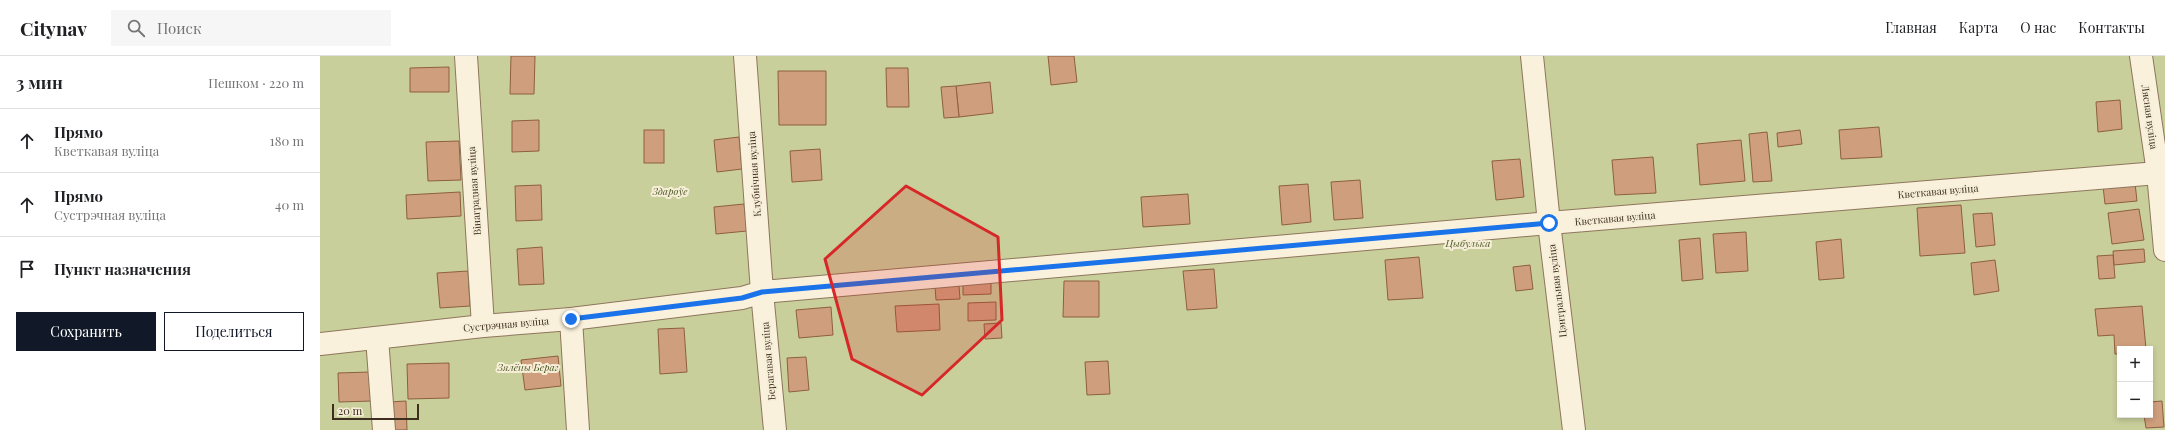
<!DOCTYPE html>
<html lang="ru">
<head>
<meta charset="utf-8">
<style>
	body { margin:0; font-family:"Playfair Display",serif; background:#f6f6f6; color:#202124 }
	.controls { position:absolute; right:12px; bottom:12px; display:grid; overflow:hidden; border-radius:0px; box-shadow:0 2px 6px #0003 }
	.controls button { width:36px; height:36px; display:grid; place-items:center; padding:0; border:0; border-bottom:1px solid #e0e0e0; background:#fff; color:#202124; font:20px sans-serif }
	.scale { position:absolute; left:12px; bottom:10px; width:87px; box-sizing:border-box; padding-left:4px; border:2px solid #3d2e20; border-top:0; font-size:11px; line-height:14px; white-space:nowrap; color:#3d2e20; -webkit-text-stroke:3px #f7eed8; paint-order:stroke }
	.stop { position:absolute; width:12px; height:12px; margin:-9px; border:3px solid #1a73e8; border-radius:50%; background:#fff }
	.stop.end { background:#1a73e8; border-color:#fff; box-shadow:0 1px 4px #0008 }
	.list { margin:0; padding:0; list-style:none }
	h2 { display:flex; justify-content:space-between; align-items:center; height:52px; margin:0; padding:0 16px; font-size:17px }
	h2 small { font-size:13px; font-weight:400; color:#757577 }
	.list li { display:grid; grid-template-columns:26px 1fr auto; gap:12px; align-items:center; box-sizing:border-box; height:64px; padding:0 16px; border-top:1px solid #e0e0e0 }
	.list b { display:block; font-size:15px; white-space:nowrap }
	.list p { margin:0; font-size:13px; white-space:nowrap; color:#757577 }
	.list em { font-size:13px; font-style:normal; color:#757577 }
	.actions { display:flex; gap:8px; padding:12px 16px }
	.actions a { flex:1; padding:9px 0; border:1px solid #111827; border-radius:0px; text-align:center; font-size:14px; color:#111827 }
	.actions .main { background:#111827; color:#fff }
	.icon { flex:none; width:22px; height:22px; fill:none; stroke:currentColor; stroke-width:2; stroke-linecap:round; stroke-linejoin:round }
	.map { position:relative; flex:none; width:1845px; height:374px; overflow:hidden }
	header { display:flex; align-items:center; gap:24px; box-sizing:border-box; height:56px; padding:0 20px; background:#fff; border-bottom:1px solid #e0e0e0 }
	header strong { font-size:19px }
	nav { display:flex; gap:22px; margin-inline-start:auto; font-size:14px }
	.search { width:280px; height:36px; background:#f6f6f6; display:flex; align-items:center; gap:10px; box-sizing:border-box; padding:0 14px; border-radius:0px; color:#757577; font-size:15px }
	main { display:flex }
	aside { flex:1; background:#fff }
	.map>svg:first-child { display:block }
</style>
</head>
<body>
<header>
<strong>Citynav</strong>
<div class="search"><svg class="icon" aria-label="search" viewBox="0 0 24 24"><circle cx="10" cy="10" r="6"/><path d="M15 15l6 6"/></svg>Поиск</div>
<nav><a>Главная</a><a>Карта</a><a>О нас</a><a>Контакты</a></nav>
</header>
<main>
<aside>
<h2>3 мин<small>Пешком · 220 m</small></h2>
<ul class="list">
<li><svg class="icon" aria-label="ahead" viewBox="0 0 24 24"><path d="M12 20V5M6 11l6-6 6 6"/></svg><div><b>Прямо</b><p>Кветкавая вуліца</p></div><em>180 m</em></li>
<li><svg class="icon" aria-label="ahead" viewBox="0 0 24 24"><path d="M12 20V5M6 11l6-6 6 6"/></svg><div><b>Прямо</b><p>Сустрэчная вуліца</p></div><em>40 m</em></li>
<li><svg class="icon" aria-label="arrive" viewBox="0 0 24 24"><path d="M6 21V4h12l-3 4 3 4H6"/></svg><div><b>Пункт назначения</b></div></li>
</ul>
<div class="actions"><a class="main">Сохранить</a><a>Поделиться</a></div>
</aside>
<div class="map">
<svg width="1845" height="374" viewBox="0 0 1845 374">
	<rect width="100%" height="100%" fill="#f0e4c8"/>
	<path fill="#c9cf9b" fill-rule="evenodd" d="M0 0H1845V374H0ZM1800 293H1830V359H1800Z"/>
	<g fill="#cf9f7d" stroke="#8d5f41">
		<polygon points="191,0 215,0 214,38 190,38"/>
		<polygon points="728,0 754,0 757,26 731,29"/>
		<polygon points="129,11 129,36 90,36 90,12"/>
		<polygon points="566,12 588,12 589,51 567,51"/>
		<polygon points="458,15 506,15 506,69 459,69"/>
		<polygon points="670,26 673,57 639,61 636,30"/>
		<polygon points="636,30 639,61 624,62 621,31"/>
		<polygon points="1800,44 1802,73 1778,76 1776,46"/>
		<polygon points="219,64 219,95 192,96 192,65"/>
		<polygon points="1559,71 1562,101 1521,103 1519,74"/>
		<rect x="324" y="74" width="20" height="33"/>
		<polygon points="1480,74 1482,88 1458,91 1457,77"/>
		<polygon points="1447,76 1452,125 1433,126 1429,78"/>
		<polygon points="419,81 422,113 397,116 394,84"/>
		<polygon points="1421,84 1425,125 1380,129 1377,88"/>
		<polygon points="139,85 141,124 108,125 106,86"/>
		<polygon points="500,93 502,124 472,126 470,95"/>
		<polygon points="1333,101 1336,137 1295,139 1292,104"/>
		<polygon points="1200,103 1204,141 1176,144 1172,105"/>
		<polygon points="1040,124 1043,162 1014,164 1011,126"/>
		<polygon points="1815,127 1817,145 1785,148 1783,130"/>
		<polygon points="988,128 991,166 962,169 959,130"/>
		<polygon points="221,129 222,164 196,165 195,130"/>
		<polygon points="140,136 141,160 87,163 86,139"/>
		<polygon points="868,138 870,168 823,171 821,141"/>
		<polygon points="424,148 427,175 396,178 394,151"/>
		<polygon points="1641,149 1645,197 1600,200 1597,152"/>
		<polygon points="1819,153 1824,184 1792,188 1788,157"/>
		<polygon points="1672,157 1675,189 1656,191 1653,158"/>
		<polygon points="1426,176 1428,215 1396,217 1393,178"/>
		<polygon points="1380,182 1383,223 1362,225 1359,184"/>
		<polygon points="1521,183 1524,222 1499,224 1496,186"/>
		<polygon points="222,191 224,228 199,229 197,193"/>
		<polygon points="1824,193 1825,206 1794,209 1793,195"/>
		<polygon points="1793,199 1795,222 1779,223 1777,200"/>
		<polygon points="1099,201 1103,242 1068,244 1065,204"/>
		<polygon points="1675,204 1679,235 1654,239 1651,207"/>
		<polygon points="1210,209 1213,233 1196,235 1193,211"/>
		<polygon points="894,213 897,252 867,254 863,215"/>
		<polygon points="148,215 150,250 120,252 117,217"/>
		<polygon points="744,225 779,225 779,261 743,261"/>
		<polygon points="671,226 671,238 643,239 643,227"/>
		<polygon points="639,230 640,243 616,244 615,231"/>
		<polygon points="676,246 676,264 648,265 648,247"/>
		<polygon points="619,248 620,274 577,276 575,250"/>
		<polygon points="1822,250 1826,293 1800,293 1800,298 1795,298 1794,279 1778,280 1775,253"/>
		<polygon points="511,251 513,279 479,282 476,254"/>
		<polygon points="681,267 682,282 665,283 664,268"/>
		<polygon points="364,272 367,316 340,318 338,273"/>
		<polygon points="238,300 241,330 205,334 201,304"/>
		<polygon points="486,301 489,334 469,336 467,302"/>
		<polygon points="788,305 790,338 767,339 765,306"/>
		<polygon points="129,307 129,342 88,343 87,308"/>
		<polygon points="50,316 52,345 19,346 18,317"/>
		<polygon points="86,345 87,374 70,374 69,346"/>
		<polygon points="1842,345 1844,371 1826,372 1824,359 1830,359 1830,346"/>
	</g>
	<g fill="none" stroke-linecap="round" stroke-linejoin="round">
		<defs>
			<g id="minor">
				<polyline points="146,0 163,270"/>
				<polyline points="425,0 442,236 455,374"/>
				<polyline points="1212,0 1229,167 1254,374"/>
				<polyline points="1821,0 1838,117 1845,194"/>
				<polyline points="251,263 258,374"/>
				<polyline points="57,282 64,374"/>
				<polyline points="0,288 163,270 251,263 422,242 442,236 1229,167 1838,117"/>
			</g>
		</defs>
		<use href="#minor" stroke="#8d765c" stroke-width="24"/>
		<use href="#minor" stroke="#faf1dc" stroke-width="22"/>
	</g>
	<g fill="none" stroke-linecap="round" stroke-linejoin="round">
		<polyline stroke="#1a73e8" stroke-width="5" points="251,263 422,242 442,236 1229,167"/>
	</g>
	<path fill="#d62828" fill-opacity="0.2" stroke="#d62828" stroke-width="3" stroke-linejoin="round" d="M586 130 678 181 682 264 602 339 532 303 505 203Z"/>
	<g text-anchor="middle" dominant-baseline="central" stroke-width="4" stroke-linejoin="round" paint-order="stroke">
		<g font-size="10" fill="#3d2e20" stroke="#f7eed8">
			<text transform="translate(1830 61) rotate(82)">Лясная вуліца</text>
			<text transform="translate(434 118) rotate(-94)">Клубнічная вуліца</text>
			<text transform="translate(154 135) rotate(-94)">Вінаградная вуліца</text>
			<text transform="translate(1618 135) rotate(-5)">Кветкавая вуліца</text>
			<text transform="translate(1295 162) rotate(-5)">Кветкавая вуліца</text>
			<text transform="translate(1237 235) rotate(-97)">Цэнтральная вуліца</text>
			<text transform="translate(186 268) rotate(-5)">Сустрэчная вуліца</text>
			<text transform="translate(448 305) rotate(-95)">Берагавая вуліца</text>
		</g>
		<g font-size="10" font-style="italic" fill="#4d5a26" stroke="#f7eed8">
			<text x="350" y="135">Здароўе</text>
			<text x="1148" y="187">Цыбулька</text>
			<text x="208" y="311">Зялёны Бераг</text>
		</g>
	</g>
</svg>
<div class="controls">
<button>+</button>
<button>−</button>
</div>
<div class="scale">20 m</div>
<div class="stop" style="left:1229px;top:167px"></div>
<div class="stop end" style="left:251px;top:263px"></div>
</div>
</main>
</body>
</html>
